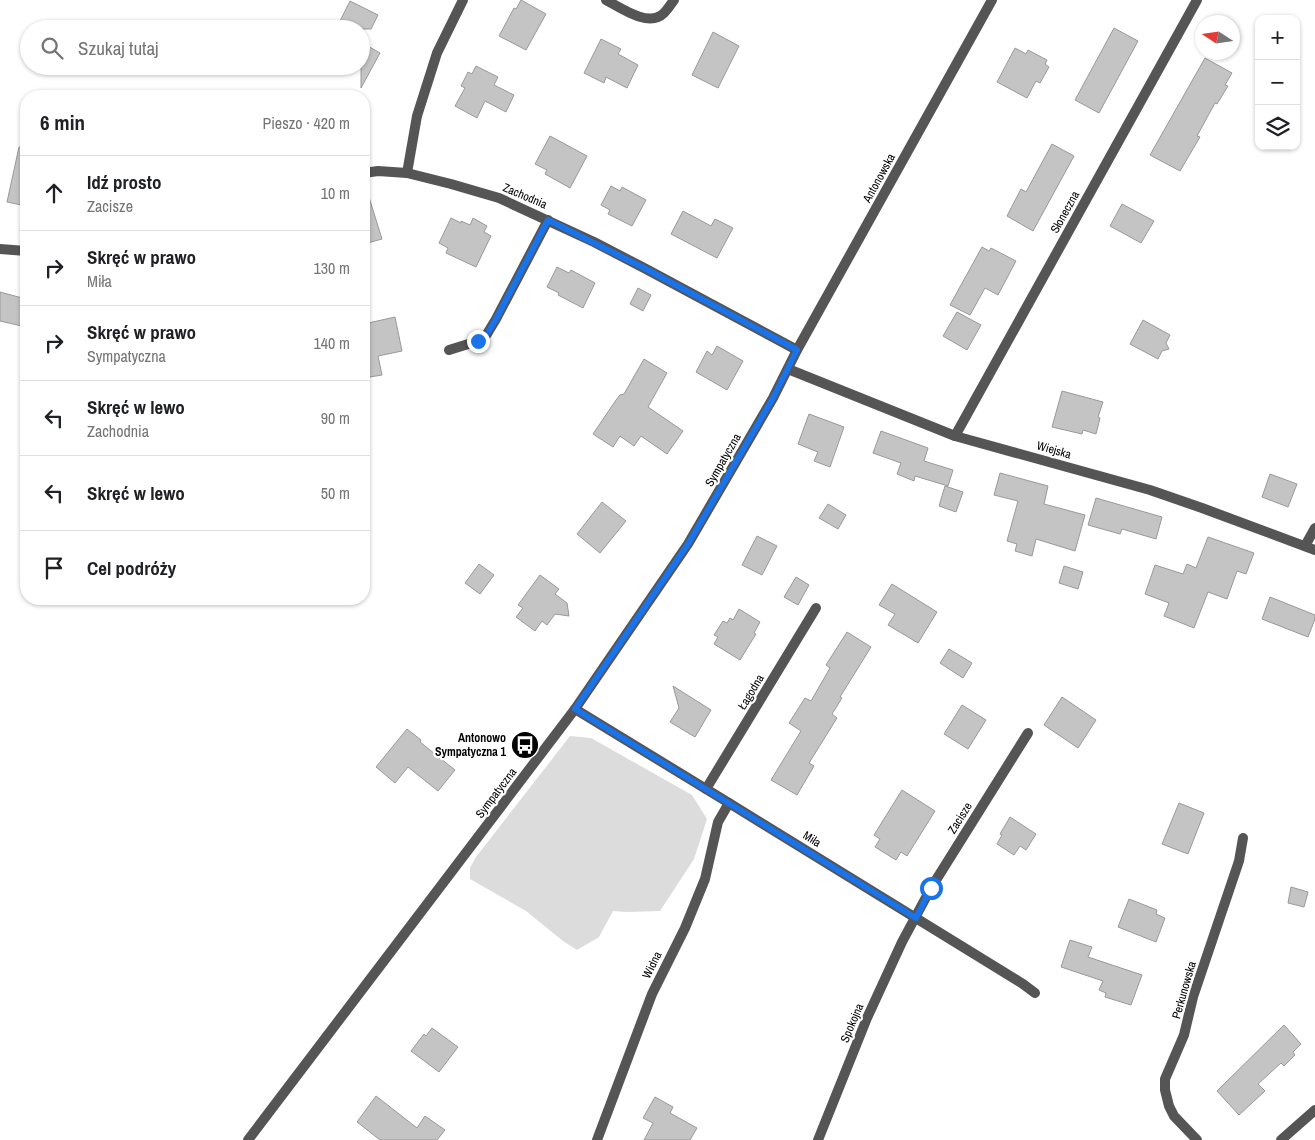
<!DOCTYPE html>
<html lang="pl">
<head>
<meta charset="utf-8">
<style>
	body { margin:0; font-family:"Archivo Narrow",sans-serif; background:#f2f2f2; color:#202124 }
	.controls { position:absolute; right:15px; top:15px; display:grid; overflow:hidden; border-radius:10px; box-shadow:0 1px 4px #0004 }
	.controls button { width:45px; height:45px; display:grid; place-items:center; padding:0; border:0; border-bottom:1px solid #e0e0e0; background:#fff; color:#202124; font:25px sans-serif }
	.compass { position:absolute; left:1195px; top:15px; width:45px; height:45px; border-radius:50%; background:#fff; box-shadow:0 1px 4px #0004; rotate:282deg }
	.stop { position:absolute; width:15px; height:15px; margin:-11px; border:4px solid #1a73e8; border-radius:50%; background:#fff }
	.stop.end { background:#1a73e8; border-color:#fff; box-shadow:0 1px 5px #0008 }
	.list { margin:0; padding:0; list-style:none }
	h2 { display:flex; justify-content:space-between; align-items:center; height:65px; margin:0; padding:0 20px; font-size:21px }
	h2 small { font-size:16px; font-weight:400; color:#757577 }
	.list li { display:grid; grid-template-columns:32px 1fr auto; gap:15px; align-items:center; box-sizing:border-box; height:75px; padding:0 20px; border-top:1px solid #e0e0e0 }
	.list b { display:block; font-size:19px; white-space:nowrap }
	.list p { margin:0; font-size:16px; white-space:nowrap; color:#757577 }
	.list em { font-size:16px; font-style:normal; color:#757577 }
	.icon { flex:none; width:28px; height:28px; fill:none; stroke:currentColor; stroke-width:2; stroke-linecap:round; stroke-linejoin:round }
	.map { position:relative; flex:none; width:1315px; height:1140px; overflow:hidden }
	.search { position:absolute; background:#fff; box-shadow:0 1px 4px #0004; left:20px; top:20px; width:350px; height:55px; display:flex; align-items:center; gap:12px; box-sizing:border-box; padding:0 18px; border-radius:28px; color:#757577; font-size:19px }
	.panel { position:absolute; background:#fff; box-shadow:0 1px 4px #0004; left:20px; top:90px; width:350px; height:515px; border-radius:20px }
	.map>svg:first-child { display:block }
</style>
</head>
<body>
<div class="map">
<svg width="1315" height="1140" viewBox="0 0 1315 1140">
	<rect width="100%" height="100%" fill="#fff"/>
	<polygon fill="#dcdcdc" points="570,736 591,738 692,795 707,819 694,859 660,911 626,912 613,911 599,937 577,950 563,941 526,911 470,879 470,868 476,857"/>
	<g fill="#c4c4c4" stroke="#999">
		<polygon points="521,0 546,14 526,50 499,36 514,8 516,9"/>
		<polygon points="350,1 378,15 371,29 336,29"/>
		<polygon points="1114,28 1138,41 1099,113 1075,100"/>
		<polygon points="713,32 739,46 718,88 692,75"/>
		<polygon points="601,39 621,49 618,54 638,65 627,88 606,77 604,83 584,73"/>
		<polygon points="361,42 380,53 361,88"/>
		<polygon points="1015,48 1026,54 1028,50 1047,60 1045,64 1049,67 1040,83 1036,81 1027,98 997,82"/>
		<polygon points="1205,58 1232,73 1225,85 1228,86 1217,104 1215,103 1197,136 1200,137 1180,171 1150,155"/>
		<polygon points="476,66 498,77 494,85 514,95 506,112 485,101 477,118 455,106 465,88 461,86 468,72 472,74"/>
		<polygon points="550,136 587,156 570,188 545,174 547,170 535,164"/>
		<polygon points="1052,144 1074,156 1033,231 1007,216 1021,189 1026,192"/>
		<polygon points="19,147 26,148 26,206 7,202"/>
		<polygon points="611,186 620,191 622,187 646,200 632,226 608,214 610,210 601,205"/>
		<polygon points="364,194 368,194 382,239 364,244"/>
		<polygon points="1122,204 1154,221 1141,243 1110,226"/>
		<polygon points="683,211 711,226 715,219 733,228 717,258 671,234"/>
		<polygon points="451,218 461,223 461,221 470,225 473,218 487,226 484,232 491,236 476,267 446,253 448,248 439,243"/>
		<polygon points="982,247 989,251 991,248 1016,261 998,295 985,288 970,315 950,305"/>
		<polygon points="557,267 569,273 571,270 595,283 583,308 558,295 559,293 547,287"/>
		<polygon points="638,288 651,295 643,311 630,304"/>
		<polygon points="0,292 26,299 26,327 0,321"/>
		<polygon points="957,312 981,325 967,350 943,336"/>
		<polygon points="395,317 402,351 378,356 382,375 364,378 364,324"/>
		<polygon points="1143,320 1170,335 1166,343 1169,349 1162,351 1158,359 1130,344"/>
		<polygon points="717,346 743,361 727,390 696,372 707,351 712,355"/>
		<polygon points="644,359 667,373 648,407 683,431 667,454 641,436 634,446 620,436 613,447 593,434 616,400 620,395 624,394"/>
		<polygon points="1062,391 1103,402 1098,417 1100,418 1096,434 1083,430 1082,434 1052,427"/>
		<polygon points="809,414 844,427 830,467 814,461 818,452 798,444"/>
		<polygon points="881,431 928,448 924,461 953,470 948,486 915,476 914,481 897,474 901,463 873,453"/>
		<polygon points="1000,473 1048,486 1044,504 1085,515 1075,551 1036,539 1032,556 1015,551 1017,544 1007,541 1018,501 994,495"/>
		<polygon points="1270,474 1297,484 1288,507 1262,497"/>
		<polygon points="945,486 963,492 956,512 939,506"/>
		<polygon points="1096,498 1162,517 1156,539 1122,529 1120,534 1088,525"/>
		<polygon points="602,502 626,521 600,553 577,534"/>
		<polygon points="828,504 846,515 838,529 819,518"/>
		<polygon points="757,536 777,546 762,575 742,565"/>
		<polygon points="1208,537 1254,553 1246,574 1237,571 1227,599 1208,592 1194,628 1164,616 1169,603 1145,594 1155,565 1183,574 1187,564 1196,568"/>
		<polygon points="479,564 494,575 480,594 465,583"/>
		<polygon points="1064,566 1083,572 1078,589 1059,583"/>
		<polygon points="540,575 559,589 555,594 567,603 569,616 555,614 547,625 542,621 535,631 516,617 523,608 518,605"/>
		<polygon points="796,577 809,585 798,605 784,597"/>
		<polygon points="892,584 937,612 918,643 888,625 895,614 879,605"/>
		<polygon points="1270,597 1315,615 1315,619 1308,637 1262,619"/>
		<polygon points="739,609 760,622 754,633 756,634 740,660 714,644 718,637 714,635 723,621 727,623 730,618 733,620"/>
		<polygon points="847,632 871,647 840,697 842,698 832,714 837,718 809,763 814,766 797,795 771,780 801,731 789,723 805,698 811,701 830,668 826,665"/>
		<polygon points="949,649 972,663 963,678 940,663"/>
		<polygon points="673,686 711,710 695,737 670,722 679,708"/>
		<polygon points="1062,697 1096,720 1078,748 1044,725"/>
		<polygon points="962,705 986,720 968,749 944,734"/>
		<polygon points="407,729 421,740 420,742 455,770 438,791 408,767 395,783 376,767"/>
		<polygon points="902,790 935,811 907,856 901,852 896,860 875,847 880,839 874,835"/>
		<polygon points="1179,803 1204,813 1188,854 1162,844"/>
		<polygon points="1010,817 1036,834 1026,850 1020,846 1014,855 997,844 1002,835 1000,834"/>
		<polygon points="1291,887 1308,892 1304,907 1288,903"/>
		<polygon points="1129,899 1157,910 1156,914 1165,918 1156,942 1118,927"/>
		<polygon points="1070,940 1092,947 1088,957 1142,975 1131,1005 1105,997 1106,993 1099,990 1103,981 1061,967"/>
		<polygon points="1284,1025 1301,1044 1293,1052 1295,1055 1284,1066 1281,1063 1258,1084 1265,1091 1239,1115 1217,1091"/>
		<polygon points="432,1028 458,1047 439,1072 411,1051 424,1034 426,1036"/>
		<polygon points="376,1096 417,1128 425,1116 445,1130 437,1140 380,1140 357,1122"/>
		<polygon points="655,1097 673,1107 670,1113 697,1128 690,1140 644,1140 653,1123 643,1118"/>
	</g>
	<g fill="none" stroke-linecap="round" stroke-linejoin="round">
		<g stroke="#555" stroke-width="10">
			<polyline points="449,350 478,341 487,334 496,319 548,220"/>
			<polyline points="1305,546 1315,528"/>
			<polyline points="1197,1140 1174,1116 1169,1106 1165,1090 1165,1079 1184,1035 1193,997 1239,861 1243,838"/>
		</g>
		<g stroke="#555" stroke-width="10">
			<path d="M606 0C621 8 649 28 664 13 668 9 671 4 674 0"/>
			<polyline points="364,173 378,171 407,173 451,184 499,198 594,242 646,269 797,350"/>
			<polyline points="407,173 417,116 437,53 463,0"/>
			<polyline points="0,249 26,251"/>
			<polyline points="788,369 955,436 1150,490 1202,508 1315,550"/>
			<polyline points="955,436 1197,0"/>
			<polyline points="575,709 729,803 1023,984 1035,993"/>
			<polyline points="706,789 816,608"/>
			<polyline points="248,1140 575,709 688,544 773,398 797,350 992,0"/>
			<polyline points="597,1140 652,994 685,928 705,879 718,822 729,803"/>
			<polyline points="818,1140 867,1018 902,942 931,888 1028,733"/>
			<polyline points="1281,1140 1315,1110"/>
		</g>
	</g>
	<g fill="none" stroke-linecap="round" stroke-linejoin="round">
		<polyline stroke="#1a73e8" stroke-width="6" points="478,341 487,334 496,319 548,220 646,269 797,350 773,398 688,544 575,709 916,918 931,888"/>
	</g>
	<defs>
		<symbol id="bus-disc" viewBox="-11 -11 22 22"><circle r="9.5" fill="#000" stroke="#fff"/><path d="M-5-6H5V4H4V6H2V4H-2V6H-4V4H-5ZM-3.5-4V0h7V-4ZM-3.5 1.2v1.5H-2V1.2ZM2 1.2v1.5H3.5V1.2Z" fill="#fff"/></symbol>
	</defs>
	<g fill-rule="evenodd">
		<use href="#bus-disc" x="509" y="729" width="32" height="32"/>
	</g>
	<g text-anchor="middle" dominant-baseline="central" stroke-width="4.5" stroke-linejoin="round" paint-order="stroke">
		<g font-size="12" fill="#000" stroke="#fff">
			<text transform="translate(879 178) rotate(-61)">Antonowska</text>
			<text transform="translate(525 196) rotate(23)">Zachodnia</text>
			<text transform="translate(1065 212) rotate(-61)">Słoneczna</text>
			<text transform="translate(1054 450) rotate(16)">Wiejska</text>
			<text transform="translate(723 460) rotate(-60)">Sympatyczna</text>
			<text transform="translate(751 692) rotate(-59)">Łagodna</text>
			<text transform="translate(496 793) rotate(-53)">Sympatyczna</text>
			<text transform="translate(960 818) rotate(-58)">Zacisze</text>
			<text transform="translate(812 839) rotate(32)">Miła</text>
			<text transform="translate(652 965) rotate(-64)">Widna</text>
			<text transform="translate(1184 990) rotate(-74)">Perkunowska</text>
			<text transform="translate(852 1023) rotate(-67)">Spokojna</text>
		</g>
		<g font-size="12" font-weight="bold" fill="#000" stroke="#fff" text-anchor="end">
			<text x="506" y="738">Antonowo<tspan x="506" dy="14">Sympatyczna 1</tspan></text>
		</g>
	</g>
</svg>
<div class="controls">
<button>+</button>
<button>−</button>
<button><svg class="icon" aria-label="layers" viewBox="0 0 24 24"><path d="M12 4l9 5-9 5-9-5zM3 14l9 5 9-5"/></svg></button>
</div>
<svg class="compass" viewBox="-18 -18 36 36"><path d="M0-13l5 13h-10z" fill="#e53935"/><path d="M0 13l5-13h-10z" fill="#757577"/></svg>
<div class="stop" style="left:931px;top:888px"></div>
<div class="stop end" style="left:478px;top:341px"></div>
<div class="search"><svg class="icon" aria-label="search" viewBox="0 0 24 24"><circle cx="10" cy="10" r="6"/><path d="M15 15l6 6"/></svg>Szukaj tutaj</div>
<section class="panel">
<h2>6 min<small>Pieszo · 420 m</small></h2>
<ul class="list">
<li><svg class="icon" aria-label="ahead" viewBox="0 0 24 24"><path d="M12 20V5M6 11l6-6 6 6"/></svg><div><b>Idź prosto</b><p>Zacisze</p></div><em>10 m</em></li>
<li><svg class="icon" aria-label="right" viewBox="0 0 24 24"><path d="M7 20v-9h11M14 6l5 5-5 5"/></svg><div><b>Skręć w prawo</b><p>Miła</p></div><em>130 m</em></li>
<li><svg class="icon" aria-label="right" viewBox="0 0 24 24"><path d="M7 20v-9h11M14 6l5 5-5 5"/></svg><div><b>Skręć w prawo</b><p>Sympatyczna</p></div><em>140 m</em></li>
<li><svg class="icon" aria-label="left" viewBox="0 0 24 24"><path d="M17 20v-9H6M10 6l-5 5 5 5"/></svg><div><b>Skręć w lewo</b><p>Zachodnia</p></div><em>90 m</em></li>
<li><svg class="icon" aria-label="left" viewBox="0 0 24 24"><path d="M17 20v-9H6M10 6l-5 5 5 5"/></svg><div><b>Skręć w lewo</b></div><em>50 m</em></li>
<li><svg class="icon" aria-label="arrive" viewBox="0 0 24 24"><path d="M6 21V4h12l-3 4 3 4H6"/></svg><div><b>Cel podróży</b></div></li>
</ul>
</section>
</div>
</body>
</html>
